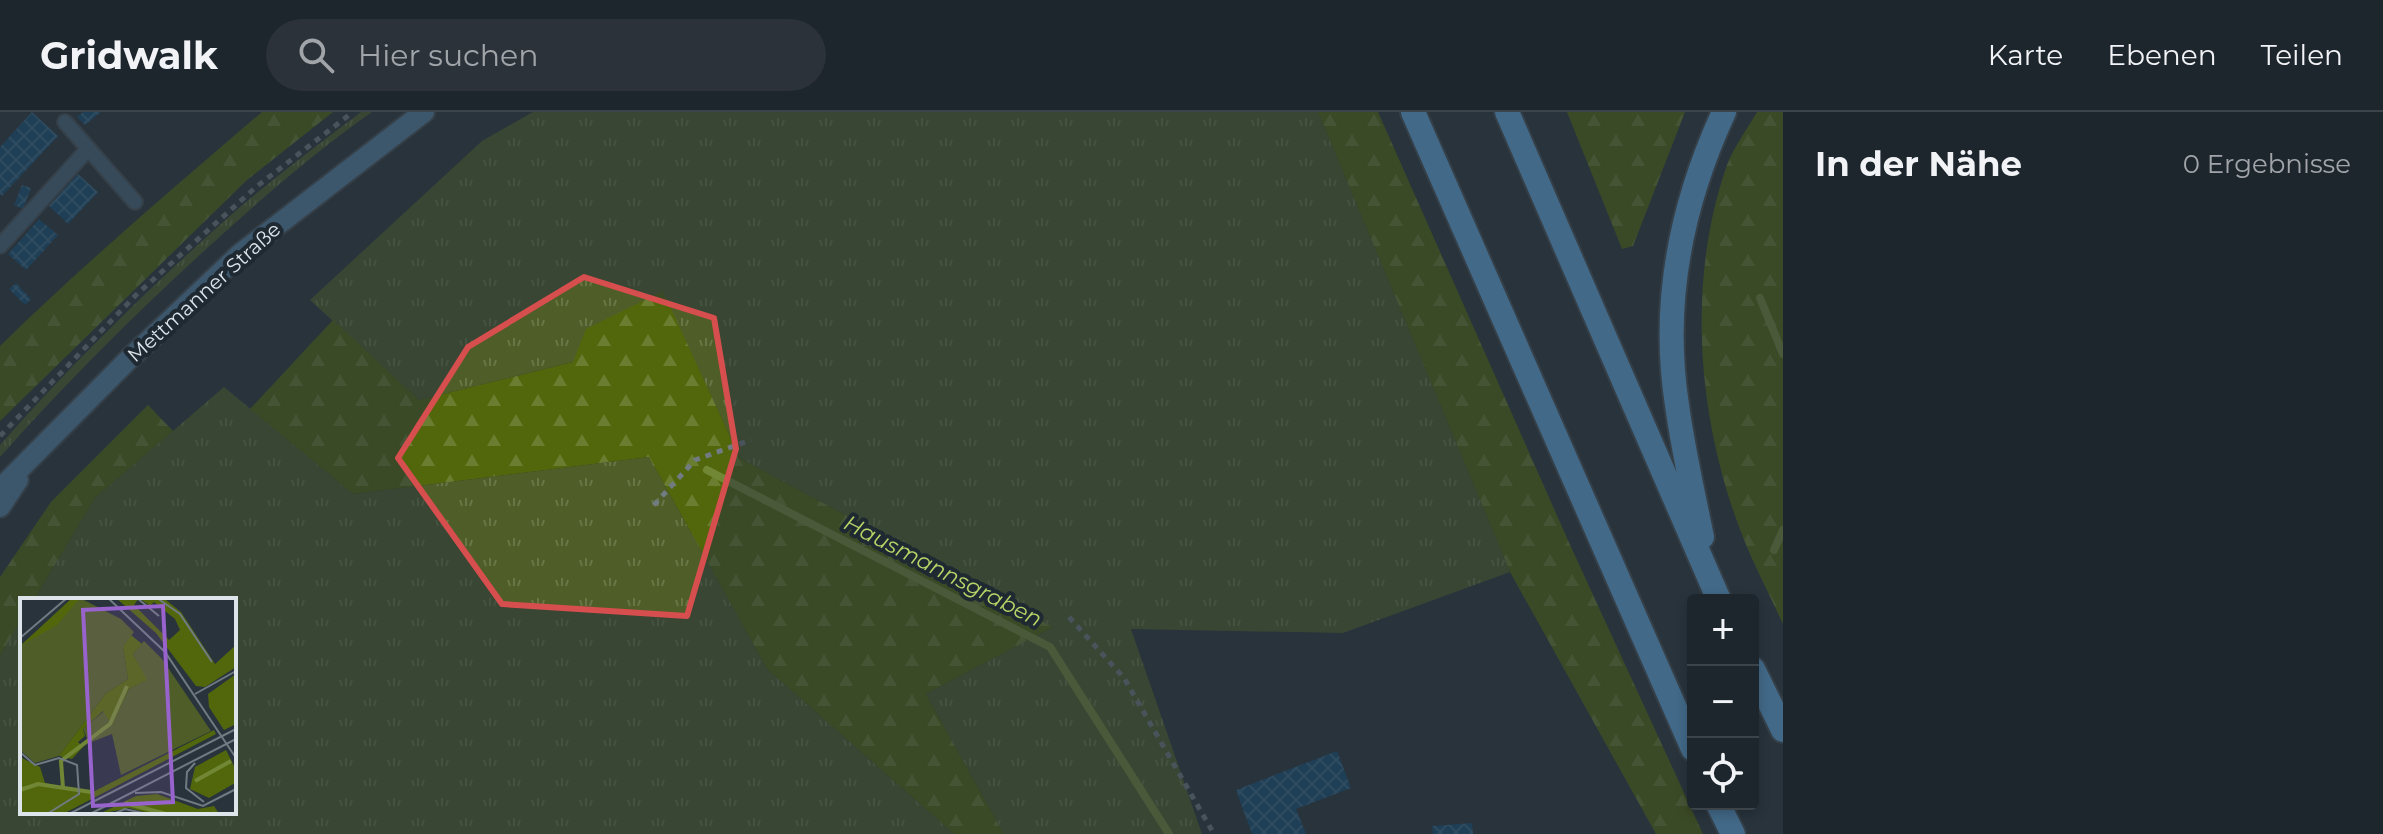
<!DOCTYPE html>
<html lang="de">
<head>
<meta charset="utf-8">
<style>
	body { margin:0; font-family:Montserrat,sans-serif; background:#2b3239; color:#f1f3f6 }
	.controls { position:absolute; right:24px; bottom:24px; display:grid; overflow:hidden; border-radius:8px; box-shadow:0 4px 12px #0003 }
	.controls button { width:72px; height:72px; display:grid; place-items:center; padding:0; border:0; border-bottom:2px solid #3c4349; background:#1e262d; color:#f1f3f6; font:40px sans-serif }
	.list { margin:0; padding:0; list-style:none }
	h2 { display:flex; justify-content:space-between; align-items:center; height:104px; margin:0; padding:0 32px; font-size:34px }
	h2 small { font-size:26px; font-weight:400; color:#a1a5aa }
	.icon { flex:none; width:44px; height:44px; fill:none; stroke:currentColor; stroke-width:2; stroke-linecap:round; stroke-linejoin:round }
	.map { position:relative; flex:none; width:1783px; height:722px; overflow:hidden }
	header { display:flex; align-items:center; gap:48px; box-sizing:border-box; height:112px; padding:0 40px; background:#1e262d; border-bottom:2px solid #3c4349 }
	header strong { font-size:38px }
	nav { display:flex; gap:44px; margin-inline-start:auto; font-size:28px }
	.search { width:560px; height:72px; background:#2b3239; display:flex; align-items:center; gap:20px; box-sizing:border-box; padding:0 28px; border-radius:44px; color:#a1a5aa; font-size:30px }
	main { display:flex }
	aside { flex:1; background:#1e262d }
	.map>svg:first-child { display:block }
</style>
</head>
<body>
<header>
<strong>Gridwalk</strong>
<div class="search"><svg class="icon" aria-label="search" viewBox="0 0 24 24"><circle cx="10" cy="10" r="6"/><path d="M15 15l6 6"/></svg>Hier suchen</div>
<nav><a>Karte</a><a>Ebenen</a><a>Teilen</a></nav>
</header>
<main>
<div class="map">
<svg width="1783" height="722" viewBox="0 0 1783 722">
	<defs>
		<pattern id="grass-tufts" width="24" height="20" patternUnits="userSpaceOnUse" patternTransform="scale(2)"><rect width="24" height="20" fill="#4f5e28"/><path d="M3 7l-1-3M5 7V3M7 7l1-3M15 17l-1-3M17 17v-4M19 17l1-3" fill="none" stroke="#687547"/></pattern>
		<pattern id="forest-firs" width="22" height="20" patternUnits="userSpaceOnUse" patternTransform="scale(2)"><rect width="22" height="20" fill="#52670c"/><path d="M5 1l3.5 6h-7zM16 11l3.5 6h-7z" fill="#6a7d30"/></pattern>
		<pattern id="building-cross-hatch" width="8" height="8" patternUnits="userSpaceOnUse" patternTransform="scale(2)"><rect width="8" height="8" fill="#144f77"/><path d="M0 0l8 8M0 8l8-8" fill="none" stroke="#36688a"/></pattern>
	</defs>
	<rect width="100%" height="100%" fill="#28333c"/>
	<g fill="url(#grass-tufts)">
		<path d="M361 0H372C320 36 272 78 225 120 146 191 71 265 0 345V333C74 249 156 169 240 95 279 62 320 31 361 0Z"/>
		<polygon points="533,0 1318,0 1510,460 1343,521 1131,517 1202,722 1004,722 926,582 1053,515 740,346 663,180 573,250 419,288 310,188 482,29"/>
		<polygon points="224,275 353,382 649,345 767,557 954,722 0,722 0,544 22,507 22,700 234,700 234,488 34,488 95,386"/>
	</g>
	<g fill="url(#forest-firs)">
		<path d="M262 0H333L247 68 0 309V234C84 152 173 76 262 0Z"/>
		<polygon points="1318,0 1378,0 1571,435 1703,722 1656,722 1510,460"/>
		<polygon points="1567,0 1685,0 1633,134 1622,137"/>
		<path d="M1757 0H1783V512C1768 479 1750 446 1738 412 1697 300 1687 167 1727 53 1734 35 1747 17 1757 0Z"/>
		<polygon points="663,179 740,346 1053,515 926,582 1004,722 954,722 767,557 649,345 353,382 250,297 333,208 419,288 573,250 586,217"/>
		<polygon points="148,293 173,319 95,386 34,488 22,488 22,507 0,544 0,465 51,390"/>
	</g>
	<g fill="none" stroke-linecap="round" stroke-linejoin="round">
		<g stroke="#718735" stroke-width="8">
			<polyline points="1760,186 1783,242"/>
			<polyline points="707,358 1050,535 1169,722"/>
			<polyline points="1774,438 1783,418"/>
		</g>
	</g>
	<g fill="url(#building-cross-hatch)">
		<polygon points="32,0 58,24 2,84 0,82 0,35"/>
		<polygon points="83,0 101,0 85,13 77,5"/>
		<polygon points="78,62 98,80 68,112 49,94"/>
		<polygon points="22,73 31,76 23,97 14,93"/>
		<polygon points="39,107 58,123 26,158 8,142"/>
		<polygon points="16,171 31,187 25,193 9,177"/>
		<polygon points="1337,639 1351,676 1296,697 1306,722 1252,722 1236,678"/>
		<polygon points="1472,711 1473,722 1433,722 1432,714"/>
	</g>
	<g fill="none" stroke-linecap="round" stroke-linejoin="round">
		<defs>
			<g id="service">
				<polyline points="65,10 135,90"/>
				<polyline points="0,134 88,37"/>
			</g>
			<g id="secondary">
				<polyline points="0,377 128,248 240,142 424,0"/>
				<polyline points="0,395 18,368"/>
			</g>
			<g id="motorway">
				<polyline points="1413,0 1693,637"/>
				<polyline points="1507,0 1719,488"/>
				<path d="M1702 425C1693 381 1683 337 1677 293 1661 190 1681 93 1724 0"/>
				<polyline points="1753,557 1783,618"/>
				<polyline points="1718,692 1733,722"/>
			</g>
		</defs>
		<use href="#service" stroke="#454f58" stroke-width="18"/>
		<use href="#secondary" stroke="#454f58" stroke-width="24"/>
		<use href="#motorway" stroke="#454f58" stroke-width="28"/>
		<g stroke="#717b82" stroke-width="5" stroke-dasharray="6 6" stroke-linecap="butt">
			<polyline points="0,324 136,183 256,75 353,0"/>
			<polyline points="654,393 695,348 751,328"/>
			<polyline points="1069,505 1124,566 1214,722"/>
		</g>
		<use href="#service" stroke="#49667d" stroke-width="14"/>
		<use href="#secondary" stroke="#5482a7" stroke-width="20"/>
		<use href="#motorway" stroke="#62abe5" stroke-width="24"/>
	</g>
	<path d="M0 0H1783V722H0ZM584 165 714 206 736 337 687 504 502 492 398 346 468 235Z" fill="#28333c" fill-opacity=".55" fill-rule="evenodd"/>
	<path fill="none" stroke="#d74e4f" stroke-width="6" stroke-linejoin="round" d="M584 165 714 206 736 337 687 504 502 492 398 346 468 235Z"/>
	<g text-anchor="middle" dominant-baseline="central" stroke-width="8" stroke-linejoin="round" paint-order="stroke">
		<g font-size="20" fill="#dde4ea" stroke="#1e2932">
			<text transform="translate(204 180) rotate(-42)">Mettmanner Straße</text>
		</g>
		<g font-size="22" font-style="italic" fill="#b6d567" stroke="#1e2932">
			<text transform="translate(943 459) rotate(27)">Hausmannsgraben</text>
		</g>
	</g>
	<g transform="translate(20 486)">
		<rect width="216" height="216" fill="#28333c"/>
		<path d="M60 0 101 21 114 34 103 49 108 81 86 95 39 158 15 165 0 152V48ZM124 43 142 61 191 133 101 177 92 136 69 145 63 131 84 113 92 126 109 91 126 82 113 56Z" fill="#4f5e28"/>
		<path d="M52 0H60L37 27 0 48ZM96 0H119L114 7 149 42 160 32 155 21 134 4 130 8 119 0 146 2 161 14 195 66 216 47V69L185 89 176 88 136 35ZM111 37 122 46 113 56 127 82 109 91 92 127 83 113 63 131 65 138 58 144 63 149 52 161 39 158 86 95 108 81 103 49ZM216 76V126L204 132 189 109 188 96ZM194 132 196 136 43 216H0L2 160 20 169 25 185 71 195ZM206 152 216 172 215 185 189 200 170 191 175 169ZM137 196 178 211 194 208 199 216H132L109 210 79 216 116 198Z" fill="#52670c"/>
		<path fill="none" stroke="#718735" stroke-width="4" d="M175 183 211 163M43 190 41 163 90 126 107 88M0 192 18 186 71 194M105 205 146 216"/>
		<path fill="none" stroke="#707a82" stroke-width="2" d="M88 0 145 54 216 160M117 0 139 18M137 0 160 16 192 64M0 40 47 0M175 96 216 73M0 154 15 167 39 160 57 167 59 196 27 216M175 165 167 174 166 190 184 204M115 195 141 194 183 208 216 191M49 216 216 131M70 216 216 141M93 216 105 211 127 216"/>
		<path fill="#9863cc" fill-opacity="0.15" stroke="#9863cc" stroke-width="4" d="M143 8 153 204 73 208 63 12Z"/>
		<rect width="216" height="216" fill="none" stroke="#dde4ea" stroke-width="4"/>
	</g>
</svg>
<div class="controls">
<button>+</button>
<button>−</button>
<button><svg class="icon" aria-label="locate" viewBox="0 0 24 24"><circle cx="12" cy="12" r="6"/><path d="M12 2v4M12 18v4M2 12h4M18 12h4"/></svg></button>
</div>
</div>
<aside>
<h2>In der Nähe<small>0 Ergebnisse</small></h2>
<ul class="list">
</ul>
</aside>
</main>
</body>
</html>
